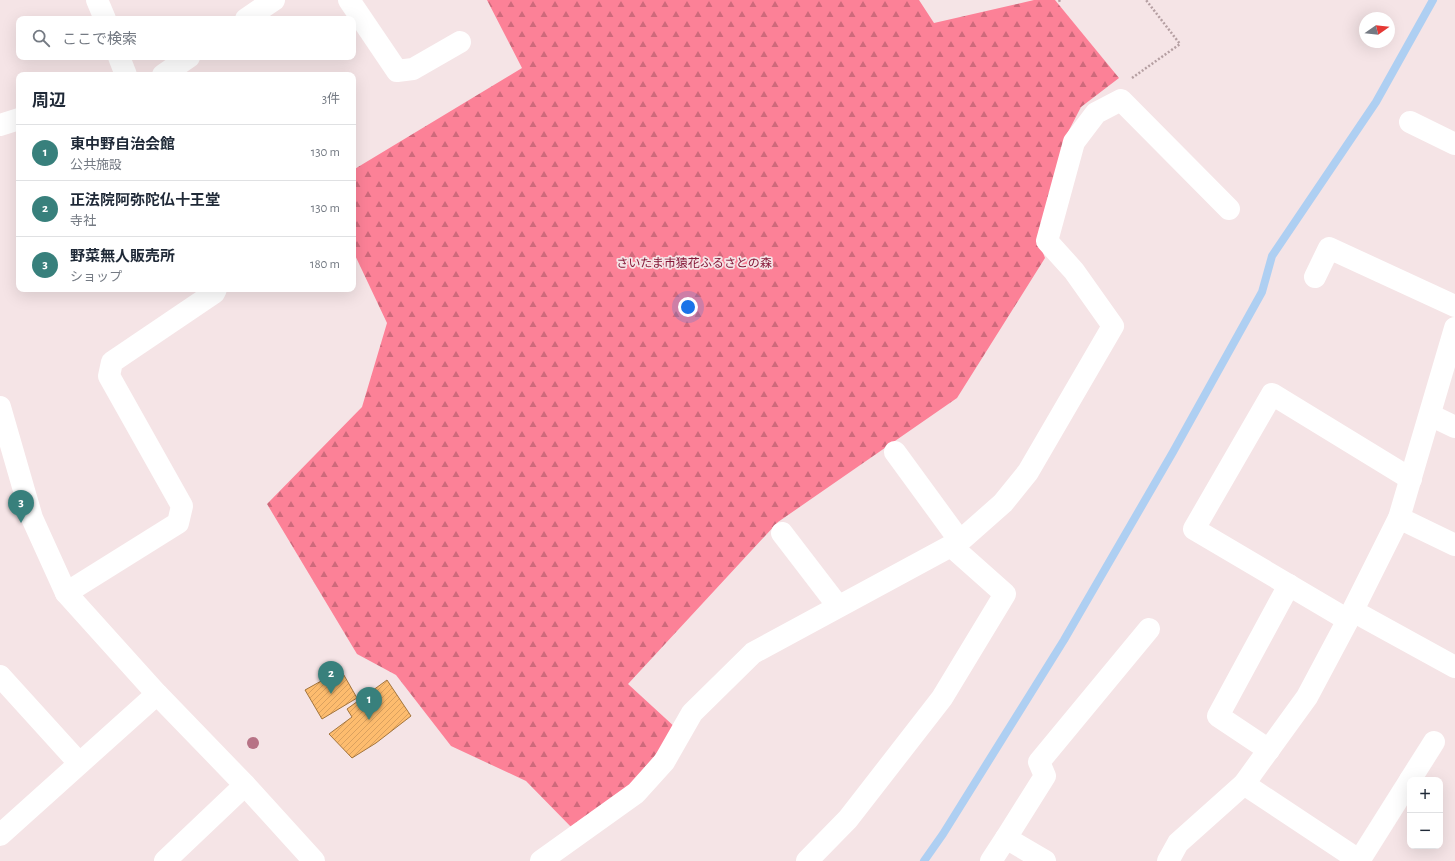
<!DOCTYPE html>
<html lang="ja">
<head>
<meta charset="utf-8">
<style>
	body { margin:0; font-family:"Alegreya Sans","Noto Sans JP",sans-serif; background:#f6f6f7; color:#1f2937 }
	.controls { position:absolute; right:12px; bottom:12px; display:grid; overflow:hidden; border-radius:8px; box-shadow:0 4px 16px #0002 }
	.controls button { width:36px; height:36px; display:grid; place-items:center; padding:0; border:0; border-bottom:1px solid #e0e1e3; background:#fff; color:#1f2937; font:20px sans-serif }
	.compass { position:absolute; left:1359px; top:12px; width:36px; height:36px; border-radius:50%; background:#fff; box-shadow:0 4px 16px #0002; rotate:76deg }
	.you { position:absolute; left:688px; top:307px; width:14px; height:14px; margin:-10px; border:3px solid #fff; border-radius:50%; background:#1a73e8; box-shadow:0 0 0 6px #1a73e833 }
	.badge { display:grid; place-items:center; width:26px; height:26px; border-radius:50%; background:#38807c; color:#fff; font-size:13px; font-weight:700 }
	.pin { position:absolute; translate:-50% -33px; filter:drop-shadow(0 1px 2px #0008) }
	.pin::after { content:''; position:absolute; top:21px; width:14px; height:12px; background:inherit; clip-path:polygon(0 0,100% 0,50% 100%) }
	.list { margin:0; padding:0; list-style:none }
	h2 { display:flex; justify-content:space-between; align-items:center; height:52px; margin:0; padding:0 16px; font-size:17px }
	h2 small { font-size:13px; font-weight:400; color:#747a83 }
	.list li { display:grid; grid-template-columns:26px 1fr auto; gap:12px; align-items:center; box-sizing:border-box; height:56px; padding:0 16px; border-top:1px solid #e0e1e3 }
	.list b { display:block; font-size:15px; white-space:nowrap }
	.list p { margin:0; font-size:13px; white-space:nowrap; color:#747a83 }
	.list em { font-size:13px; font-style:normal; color:#747a83 }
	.icon { flex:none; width:22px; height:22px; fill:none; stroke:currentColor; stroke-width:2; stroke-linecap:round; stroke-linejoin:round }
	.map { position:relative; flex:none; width:1455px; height:861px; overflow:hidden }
	.search { position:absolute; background:#fff; box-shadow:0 4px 16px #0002; left:16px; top:16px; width:340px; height:44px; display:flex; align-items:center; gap:10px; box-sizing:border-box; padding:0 14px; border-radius:8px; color:#747a83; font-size:15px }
	.panel { position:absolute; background:#fff; box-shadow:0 4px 16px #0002; left:16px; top:72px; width:340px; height:220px; border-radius:8px }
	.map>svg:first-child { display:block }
</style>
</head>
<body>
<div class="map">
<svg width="1455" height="861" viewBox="0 0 1455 861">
	<defs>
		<pattern id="forest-firs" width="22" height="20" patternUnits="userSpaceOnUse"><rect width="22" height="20" fill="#fc8197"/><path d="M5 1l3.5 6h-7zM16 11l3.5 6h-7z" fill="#ce697b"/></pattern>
		<pattern id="building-hatch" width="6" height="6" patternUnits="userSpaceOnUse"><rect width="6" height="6" fill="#fdbc6e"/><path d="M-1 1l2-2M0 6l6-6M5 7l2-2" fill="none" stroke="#daa15f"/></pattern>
	</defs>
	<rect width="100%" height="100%" fill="#f5e4e6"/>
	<polygon fill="url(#forest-firs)" points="487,0 919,0 934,23 1034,0 1055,0 1119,78 1081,107 1066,136 1040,245 1045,258 957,398 778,522 628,684 677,729 630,785 576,832 526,781 451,746 396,675 357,654 267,504 362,407 387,323 353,251 353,170 522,68"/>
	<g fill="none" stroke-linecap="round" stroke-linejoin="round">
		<polyline stroke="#aecff2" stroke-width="8" points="924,861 943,834 1064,640 1173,452 1262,292 1272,256 1376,102 1433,0"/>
	</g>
	<g fill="url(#building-hatch)" stroke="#a3753d">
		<polygon points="341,670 357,698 322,719 305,690"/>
		<polygon points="387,680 411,716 376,743 352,758 329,734 352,717 347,709"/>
	</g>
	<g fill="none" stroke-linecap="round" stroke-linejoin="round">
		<g stroke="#b59fa2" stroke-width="2.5" stroke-dasharray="2 2" stroke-linecap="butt">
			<polyline points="1059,0 1060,2"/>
			<polyline points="1132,78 1180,44 1146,0"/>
		</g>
		<g stroke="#fff" stroke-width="22">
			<polyline points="97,0 105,19"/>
			<polyline points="349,0 397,71 413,69 460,42"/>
			<polyline points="246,19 274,0"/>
			<polyline points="119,57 126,75"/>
			<polyline points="163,75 189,57"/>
			<polyline points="1410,122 1455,144"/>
			<polyline points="0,125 19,119"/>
			<polyline points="1315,277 1329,248 1455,306"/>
			<polyline points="0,407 32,518 66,593 157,694 245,785 314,861"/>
			<polyline points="1430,415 1455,427"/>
			<polyline points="895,452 960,541"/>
			<polyline points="1399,518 1455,545"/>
			<polyline points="782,533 838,606"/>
			<polyline points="66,593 178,523 182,506 109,376 112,362 214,293 216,289"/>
			<polyline points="1353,611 1455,667"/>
			<polyline points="1348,620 1194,529 1272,394 1411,479"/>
			<polyline points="0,676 79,763"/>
			<polyline points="1269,750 1218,716 1289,585"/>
			<polyline points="1410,780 1434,742"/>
			<polyline points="1244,784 1360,861"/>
			<polyline points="0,835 157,694"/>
			<polyline points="165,861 245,785"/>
			<polyline points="541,861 636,793 664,762 692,713 753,653 960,541 1003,503 1028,472 1113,326 1074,271 1047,241 1074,142 1096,113 1121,100 1229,209"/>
			<polyline points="807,861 848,819 942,698 1005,594 951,546"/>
			<polyline points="991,861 1006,838"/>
			<polyline points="1045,861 1006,838 1045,776 1039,762 1149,629"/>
			<polyline points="1168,861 1178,843 1244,784 1307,697 1348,620 1399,518 1455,328"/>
			<polyline points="1359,861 1410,780"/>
		</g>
	</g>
	<circle fill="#b77386" cx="253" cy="743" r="6"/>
	<g text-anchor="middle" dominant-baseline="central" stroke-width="3.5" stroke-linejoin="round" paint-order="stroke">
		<g font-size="12" fill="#851738" stroke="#f5e4e6">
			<text x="694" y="263">さいたま市猿花ふるさとの森</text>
		</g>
	</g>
</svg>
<div class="controls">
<button>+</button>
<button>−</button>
</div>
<svg class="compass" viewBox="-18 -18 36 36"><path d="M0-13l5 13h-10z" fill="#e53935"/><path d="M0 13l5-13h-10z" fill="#747a83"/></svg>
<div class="you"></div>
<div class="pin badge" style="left:369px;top:720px">1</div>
<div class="pin badge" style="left:331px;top:694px">2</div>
<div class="pin badge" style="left:21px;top:523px">3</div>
<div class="search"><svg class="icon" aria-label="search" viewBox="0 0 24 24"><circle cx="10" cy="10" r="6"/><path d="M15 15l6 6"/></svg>ここで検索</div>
<section class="panel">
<h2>周辺<small>3件</small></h2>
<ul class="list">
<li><span class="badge">1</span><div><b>東中野自治会館</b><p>公共施設</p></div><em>130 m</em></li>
<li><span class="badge">2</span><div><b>正法院阿弥陀仏十王堂</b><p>寺社</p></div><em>130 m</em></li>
<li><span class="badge">3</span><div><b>野菜無人販売所</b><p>ショップ</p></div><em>180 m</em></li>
</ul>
</section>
</div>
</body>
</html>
